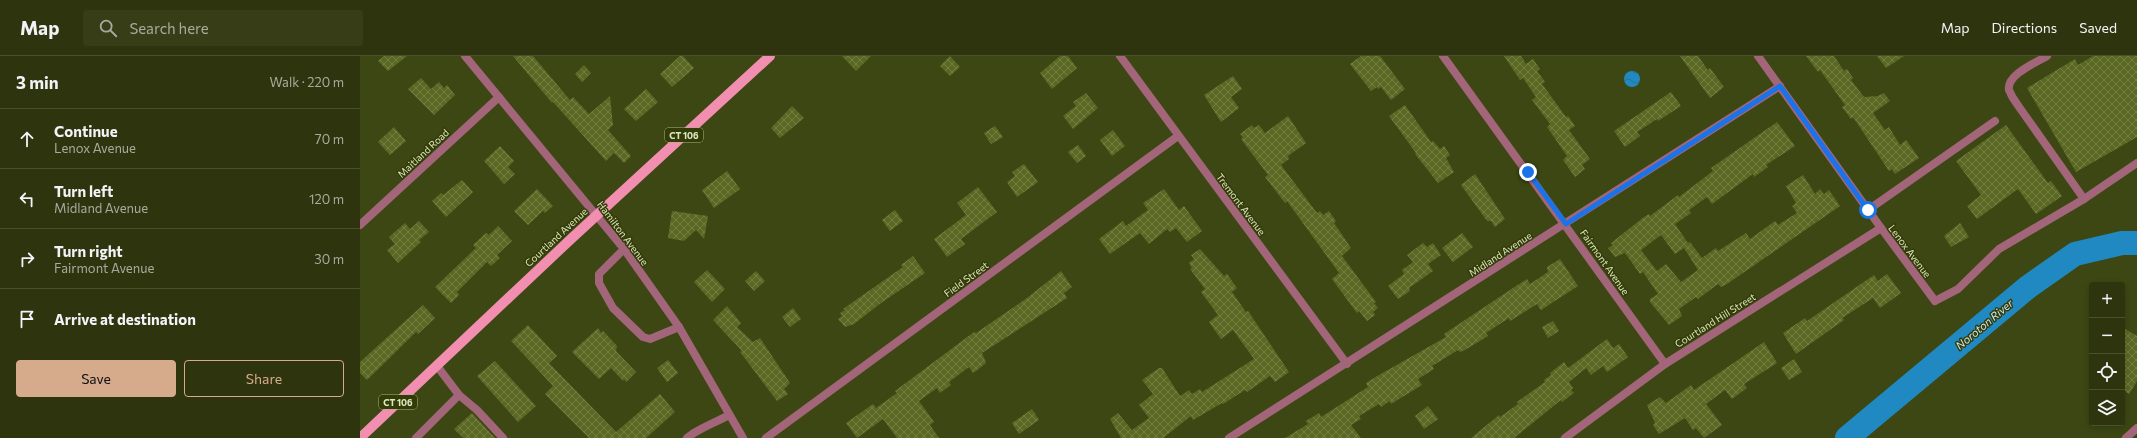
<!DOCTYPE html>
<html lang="en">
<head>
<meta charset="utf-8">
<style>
	body { margin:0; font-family:Commissioner,sans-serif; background:#363d17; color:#f1f3f6 }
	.controls { position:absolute; right:12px; bottom:12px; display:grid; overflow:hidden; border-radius:4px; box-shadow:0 2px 6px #0003 }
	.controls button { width:36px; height:36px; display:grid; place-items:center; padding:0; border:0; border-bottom:1px solid #49502e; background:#2e350e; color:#f1f3f6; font:20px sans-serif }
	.stop { position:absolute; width:12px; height:12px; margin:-9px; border:3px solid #1a73e8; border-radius:50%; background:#fff }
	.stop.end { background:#1a73e8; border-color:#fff; box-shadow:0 1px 4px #0008 }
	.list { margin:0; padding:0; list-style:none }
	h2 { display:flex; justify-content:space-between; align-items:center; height:52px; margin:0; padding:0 16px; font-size:17px }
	h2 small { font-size:13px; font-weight:400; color:#a7ab9e }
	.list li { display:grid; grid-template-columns:26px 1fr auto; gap:12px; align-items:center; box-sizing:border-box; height:60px; padding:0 16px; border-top:1px solid #49502e }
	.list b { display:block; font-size:15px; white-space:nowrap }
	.list p { margin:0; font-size:13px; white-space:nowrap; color:#a7ab9e }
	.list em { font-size:13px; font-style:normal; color:#a7ab9e }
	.actions { display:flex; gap:8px; padding:12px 16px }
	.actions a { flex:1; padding:9px 0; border:1px solid #d6ab8b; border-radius:4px; text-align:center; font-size:14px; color:#d6ab8b }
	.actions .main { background:#d6ab8b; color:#111 }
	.icon { flex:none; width:22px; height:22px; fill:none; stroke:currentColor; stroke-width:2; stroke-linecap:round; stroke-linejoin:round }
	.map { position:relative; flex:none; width:1777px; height:382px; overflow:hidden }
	header { display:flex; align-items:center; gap:24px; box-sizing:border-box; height:56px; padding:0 20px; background:#2e350e; border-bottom:1px solid #49502e }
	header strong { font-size:19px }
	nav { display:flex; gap:22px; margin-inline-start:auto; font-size:14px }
	.search { width:280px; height:36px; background:#363d17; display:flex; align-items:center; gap:10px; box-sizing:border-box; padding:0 14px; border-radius:4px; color:#a7ab9e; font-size:15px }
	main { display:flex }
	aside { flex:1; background:#2e350e }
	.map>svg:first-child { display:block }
</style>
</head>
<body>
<header>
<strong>Map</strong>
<div class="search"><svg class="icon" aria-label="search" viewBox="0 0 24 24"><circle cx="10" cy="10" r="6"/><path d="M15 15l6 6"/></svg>Search here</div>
<nav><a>Map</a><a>Directions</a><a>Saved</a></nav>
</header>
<main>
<aside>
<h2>3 min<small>Walk · 220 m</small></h2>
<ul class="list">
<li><svg class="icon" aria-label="ahead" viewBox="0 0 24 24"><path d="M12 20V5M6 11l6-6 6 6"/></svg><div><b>Continue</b><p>Lenox Avenue</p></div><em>70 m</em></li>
<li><svg class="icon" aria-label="left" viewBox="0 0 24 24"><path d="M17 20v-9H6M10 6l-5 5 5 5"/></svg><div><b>Turn left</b><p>Midland Avenue</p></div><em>120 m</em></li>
<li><svg class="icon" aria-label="right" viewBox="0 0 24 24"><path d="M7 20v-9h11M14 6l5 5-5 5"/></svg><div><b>Turn right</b><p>Fairmont Avenue</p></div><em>30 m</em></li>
<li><svg class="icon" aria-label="arrive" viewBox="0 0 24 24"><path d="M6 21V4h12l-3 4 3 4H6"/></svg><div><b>Arrive at destination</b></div></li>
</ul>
<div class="actions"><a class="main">Save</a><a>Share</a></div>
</aside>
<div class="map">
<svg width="1777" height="382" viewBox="0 0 1777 382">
	<defs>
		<pattern id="water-waves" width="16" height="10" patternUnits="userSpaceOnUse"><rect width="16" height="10" fill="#2089c2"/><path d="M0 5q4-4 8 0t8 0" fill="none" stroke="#2c7193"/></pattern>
		<pattern id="building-cross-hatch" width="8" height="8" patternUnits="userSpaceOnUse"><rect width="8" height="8" fill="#5b6824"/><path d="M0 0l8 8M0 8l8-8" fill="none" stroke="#727e42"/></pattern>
	</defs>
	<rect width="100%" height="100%" fill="#3d4713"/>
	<circle fill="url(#water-waves)" cx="1272" cy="23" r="8"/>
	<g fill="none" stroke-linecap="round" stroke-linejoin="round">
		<polyline stroke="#2089c2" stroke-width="24" points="1487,382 1668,231 1715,198 1762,187 1777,187"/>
	</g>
	<g fill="url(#building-cross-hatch)" fill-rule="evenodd">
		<polygon points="24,0 47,0 28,15 18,5"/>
		<polygon points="153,0 173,0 210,44 213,41 229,58 250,40 253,69 248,74 271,100 264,107 254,97 246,105 193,46 192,47"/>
		<polygon points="320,0 323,0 334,12 312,31 300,18"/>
		<polygon points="482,0 511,0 496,15"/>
		<polygon points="590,0 600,11 590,20 580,10"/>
		<polygon points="700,0 708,0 717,12 692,33 680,17"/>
		<polygon points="1001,0 1020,0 1045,33 1031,44 1021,31 1018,33 1017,31 1011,35 990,8"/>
		<polygon points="1144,0 1161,0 1166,8 1173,3 1180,13 1177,15 1185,26 1182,28 1206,61 1208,60 1215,70 1209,74 1230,103 1222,109 1225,113 1215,121 1203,104 1207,100 1187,71 1190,68 1172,44 1176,41 1163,22 1160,24"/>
		<polygon points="1320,0 1338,0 1348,14 1350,12 1364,31 1350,42"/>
		<polygon points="1446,0 1474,0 1484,15 1487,13 1493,22 1491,24 1504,41 1518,40 1524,37 1530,45 1513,57 1525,74 1529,71 1540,89 1546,84 1559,102 1535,118 1532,113 1529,115 1493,61 1491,63 1482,51 1485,49 1460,14 1458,16"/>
		<polygon points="1517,0 1544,0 1526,12"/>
		<polygon points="1733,0 1777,0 1777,81 1716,116 1667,32 1715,3 1718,9"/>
		<polygon points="224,9 231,17 222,26 215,18"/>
		<polygon points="873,20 882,33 871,41 879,52 861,66 844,39"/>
		<polygon points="61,22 71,33 79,26 84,32 87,29 95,39 74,59 48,33"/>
		<polygon points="286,33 298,46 276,65 264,53"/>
		<polygon points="1311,36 1321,50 1298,65 1297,63 1277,76 1280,80 1265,91 1254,75"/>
		<polygon points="726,37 738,52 713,73 703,60 716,50 713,46"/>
		<polygon points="1045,49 1071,86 1073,85 1080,93 1084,90 1090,99 1086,102 1094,116 1078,127 1055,98 1056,97 1029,60"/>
		<polygon points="432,50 444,62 420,82 411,72"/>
		<polygon points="928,60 946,87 928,100 929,103 921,109 957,157 960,155 963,159 969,155 976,165 974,167 991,192 982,200 1016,246 1014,247 1018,252 1013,256 1015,259 1007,265 999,255 997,257 972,223 979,217 927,145 925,147 912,130 905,121 908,119 881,83 883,82 880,78 892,69 894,72 899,69 905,77"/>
		<path d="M1417 66 1435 90 1406 109 1408 111 1394 121 1393 118 1352 148 1347 141 1329 154 1331 157 1315 168 1328 187 1330 186 1342 202 1356 192 1358 195 1386 177 1390 183 1415 165 1418 169 1437 157 1432 150 1436 147 1426 130 1443 119 1455 138 1460 133 1464 138 1469 134 1480 150 1367 228 1361 231 1358 228 1338 243 1336 241 1319 253 1322 260 1309 269 1290 246V243L1298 238 1283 216 1280 218 1265 197 1255 201 1248 192 1253 189 1251 187 1284 161 1289 158 1290 160 1318 139 1319 141 1353 115 1351 112ZM1301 179 1315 198 1324 192 1338 214 1321 226 1306 208 1297 215 1281 194Z"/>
		<polygon points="1646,69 1688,127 1691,125 1702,140 1676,158 1658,133 1617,163 1607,150 1621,139 1596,105"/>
		<polygon points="635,70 643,81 631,88 624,77"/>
		<polygon points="34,71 46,85 30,99 18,86"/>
		<polygon points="753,74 765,90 752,100 740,84"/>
		<polygon points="718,89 726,100 717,107 708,96"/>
		<polygon points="140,90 154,105 148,111 155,118 144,128 124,105"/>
		<polygon points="664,108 678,126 657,141 647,126 655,120 652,116"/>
		<polygon points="367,115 380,133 354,152 342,134"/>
		<polygon points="1115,118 1145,163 1135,171 1131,165 1127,165 1101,129"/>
		<polygon points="102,124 113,136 86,161 72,145 81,137 83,139"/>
		<polygon points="618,131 637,156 601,183 605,188 587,201 574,183 606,159 597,147"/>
		<polygon points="177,133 193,150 185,157 183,155 168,169 154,155"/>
		<polygon points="804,133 819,154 824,150 842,175 827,186 816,172 810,176 807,173 789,188 780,177 750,198 739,183 763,165 766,170 788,154 783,147"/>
		<polygon points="535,154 543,165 530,175 522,164"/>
		<polygon points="312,155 348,160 344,183 336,174 324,185 308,182"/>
		<polygon points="59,165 69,176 59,184 61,186 38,207 27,194 35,188 29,181 45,167 50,173"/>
		<polygon points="1600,167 1609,181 1591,191 1584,180"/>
		<polygon points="138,170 152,185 137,199 140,202 131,210 127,206 97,236 99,239 91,247 75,231 116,192 113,189 126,177 129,179"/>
		<polygon points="1102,177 1113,191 1093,206 1082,192"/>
		<polygon points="1063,187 1067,191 1073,187 1081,199 1068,208 1073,215 1049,232 1050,235 1038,243 1028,230 1044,218 1042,214 1053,206 1047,199"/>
		<polygon points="840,193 864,220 867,218 877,232 872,236 886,256 888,255 929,316 915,326 910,320 887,336 885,334 863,348 862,347 833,364 831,360 803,382 761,382 750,363 758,357 772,374 789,362 779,349 793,338 782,324 799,312 802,312 820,340 829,334 832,338 840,333 842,336 894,303 873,274 861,283 849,266 858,259 841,236 845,233 830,213 832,212 829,207 834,203 831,199"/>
		<polygon points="553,200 565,217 521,247 494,268 485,271 478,263 482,260 480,257 485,254 483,253 543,211 541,209"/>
		<polygon points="1200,203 1218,230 1181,254 1177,248 1150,265 1149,262 1126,277 1128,280 1105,294 1100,296 1098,294 1072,310 1074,313 1058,323 1062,329 1031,348 1030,345 1021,351 1019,348 999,360 1001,363 991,369 1001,382 925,382 948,368 946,365 959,357 961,361 1008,331 1006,327 1019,319 1086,281 1084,278 1156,230 1167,223 1170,228 1188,216 1187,211"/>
		<polygon points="347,214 365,233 352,246 334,226"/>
		<polygon points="396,215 405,225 394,235 385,225"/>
		<polygon points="701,215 712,231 704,237 707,242 622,297 626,307 616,315 613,317 609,311 589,326 591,329 580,337 577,332 559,345 574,366 570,369 579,382 537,382 523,363 497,382 486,367 513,348 516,352 537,337 535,335 614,276 616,277 667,242"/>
		<polygon points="1527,218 1541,237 1520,252 1513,242 1482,262 1484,264 1436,298 1423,277 1445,262 1447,265 1514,219 1518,225"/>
		<polygon points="63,249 75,262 58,278 56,276 7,324 0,317 0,306"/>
		<polygon points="367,250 381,267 377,271 393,286 400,282 430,327 424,333 428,338 417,345 380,296 382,295 353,264"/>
		<polygon points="433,252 441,263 430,271 422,261"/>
		<polygon points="1193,265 1199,275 1188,282 1182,271"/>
		<polygon points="168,269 197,300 189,307 256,376 300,338 315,356 286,382 229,382 185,338 193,330 151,285"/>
		<polygon points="1762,271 1777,280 1777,325 1769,338 1762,333"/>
		<polygon points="238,272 241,277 243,275 257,290 256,295 276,316 266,326 264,323 263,325 251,312 239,323 212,296"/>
		<polygon points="1247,283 1253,292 1259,288 1268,301 1247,316 1243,310 1231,319 1226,312 1209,326 1213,332 1211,334 1214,337 1202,346 1201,344 1154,382 1111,382 1139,359 1140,361 1158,348 1157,346 1185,326 1184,324 1191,319 1190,317 1204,306 1208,312"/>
		<polygon points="1404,286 1417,307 1384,328 1387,332 1372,343 1365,334 1346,348 1362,369 1344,382 1336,372 1333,374 1325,362 1299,378 1293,369 1295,367 1287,349 1300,341 1306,347 1331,329 1334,334"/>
		<polygon points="1434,303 1442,316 1429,324 1421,312"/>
		<polygon points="308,304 318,317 307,326 297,312"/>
		<polygon points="135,305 176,350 158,366 117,320"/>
		<polygon points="1068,350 1078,363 1064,373 1055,360"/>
		<polygon points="672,353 679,364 659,378 652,367"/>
		<polygon points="112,357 135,382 103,382 94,373"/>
	</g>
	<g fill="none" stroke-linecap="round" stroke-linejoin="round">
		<g stroke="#a36579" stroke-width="8">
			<path d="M1687 0C1677 6 1646 19 1649 34 1651 39 1654 44 1657 48L1724 143"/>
			<polyline points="1508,154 1635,65"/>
			<polyline points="264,193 239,218 239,227 253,252 283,281 290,283 319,271"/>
			<polyline points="1575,245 1598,233 1639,193 1724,143 1777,107"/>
			<polyline points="99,339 117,354 143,382"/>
			<polyline points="56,382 99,339 77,310"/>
			<path d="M327 382C337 373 357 366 369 359"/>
			<polyline points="1766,382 1777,372"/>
		</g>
		<g stroke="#a36579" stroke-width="8">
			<polyline points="760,0 987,308"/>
			<polyline points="1083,0 1305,308"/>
			<polyline points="1398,0 1521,172 1575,245"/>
			<polyline points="0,169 139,41"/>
			<polyline points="406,382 818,80"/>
			<polyline points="869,382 1420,30"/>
			<polyline points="1205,382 1305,308 1521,172"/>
		</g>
		<polyline stroke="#a36579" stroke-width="8" points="105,0 264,193 319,271 383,382"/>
		<polyline stroke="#f28eb0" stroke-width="10" points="0,382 212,182 410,0"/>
	</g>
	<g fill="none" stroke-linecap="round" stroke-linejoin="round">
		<polyline stroke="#1a73e8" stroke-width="5" points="1168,116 1206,168 1420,30 1508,154"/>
	</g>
	<g text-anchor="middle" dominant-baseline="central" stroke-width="3" stroke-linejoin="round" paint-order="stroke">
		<g fill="#333c06" stroke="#aab38b" stroke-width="1">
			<rect x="305" y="72" width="38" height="14" rx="3"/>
			<rect x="19" y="339" width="38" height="14" rx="3"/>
		</g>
		<g font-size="9" font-weight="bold" fill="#dde6c4">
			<text x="324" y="79">CT 106</text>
			<text x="38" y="346">CT 106</text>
		</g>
		<g font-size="10" fill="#dde6c4" stroke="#333c06">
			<text transform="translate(63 97) rotate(-43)">Maitland Road</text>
			<text transform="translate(881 148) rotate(53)">Tremont Avenue</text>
			<text transform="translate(263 177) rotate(53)">Hamilton Avenue</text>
			<text transform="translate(196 181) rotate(-43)">Courtland Avenue</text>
			<text transform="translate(1550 195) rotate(53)">Lenox Avenue</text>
			<text transform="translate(1140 198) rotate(-33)">Midland Avenue</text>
			<text transform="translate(1245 206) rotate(55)">Fairmont Avenue</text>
			<text transform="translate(606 223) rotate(-36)">Field Street</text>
			<text transform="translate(1355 264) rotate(-32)">Courtland Hill Street</text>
		</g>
		<g font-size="11" font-style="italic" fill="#d2e7f7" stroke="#333c06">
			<text transform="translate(1624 268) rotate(-40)">Noroton River</text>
		</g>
	</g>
</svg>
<div class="controls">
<button>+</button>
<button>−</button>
<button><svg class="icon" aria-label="locate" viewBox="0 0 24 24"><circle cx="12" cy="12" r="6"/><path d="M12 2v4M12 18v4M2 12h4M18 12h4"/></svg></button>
<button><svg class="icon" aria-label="layers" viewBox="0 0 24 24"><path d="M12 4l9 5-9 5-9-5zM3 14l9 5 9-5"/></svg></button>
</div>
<div class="stop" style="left:1508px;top:154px"></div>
<div class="stop end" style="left:1168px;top:116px"></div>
</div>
</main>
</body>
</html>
